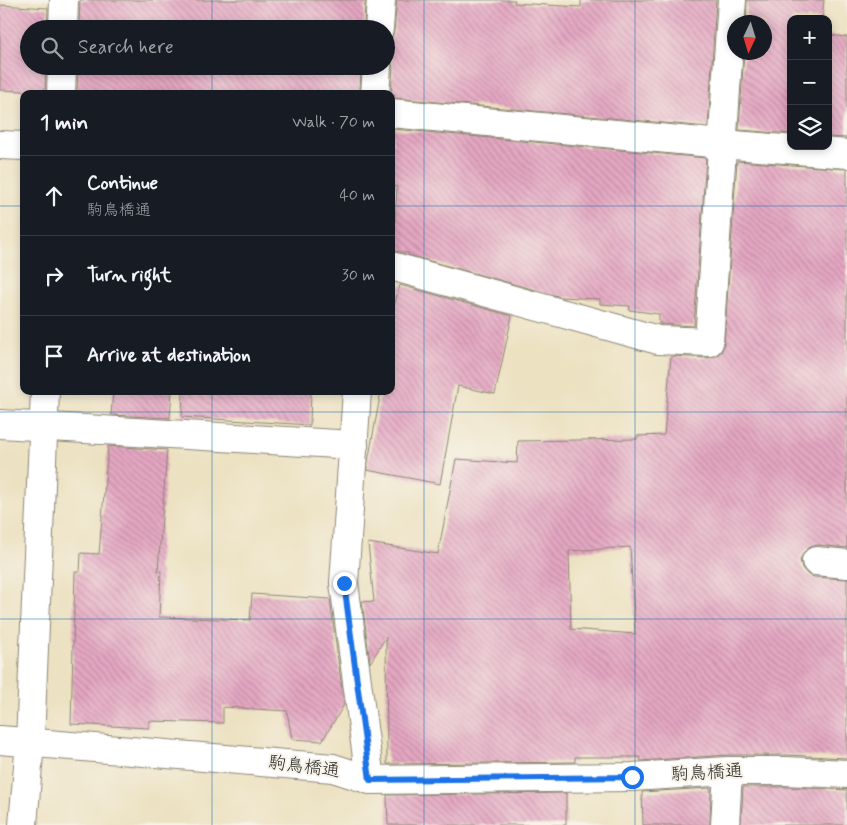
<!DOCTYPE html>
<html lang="en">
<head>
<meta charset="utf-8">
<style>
	body { margin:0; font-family:Mynerve,"Klee One",sans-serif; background:#20242c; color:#f1f3f6 }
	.controls { position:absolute; right:15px; top:15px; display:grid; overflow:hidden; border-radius:10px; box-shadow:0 2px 8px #0003 }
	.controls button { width:45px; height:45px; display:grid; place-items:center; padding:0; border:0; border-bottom:1px solid #363941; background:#171b24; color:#f1f3f6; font:25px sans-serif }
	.compass { position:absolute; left:727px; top:15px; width:45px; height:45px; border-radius:50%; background:#171b24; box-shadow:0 2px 8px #0003; rotate:184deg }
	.stop { position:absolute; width:15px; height:15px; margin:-11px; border:4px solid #1a73e8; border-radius:50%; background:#fff }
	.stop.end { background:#1a73e8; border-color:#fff; box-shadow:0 1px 5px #0008 }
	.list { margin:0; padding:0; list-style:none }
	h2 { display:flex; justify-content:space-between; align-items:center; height:65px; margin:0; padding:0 20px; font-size:21px }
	h2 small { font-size:16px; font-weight:400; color:#9ea1a6 }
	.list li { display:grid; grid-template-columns:32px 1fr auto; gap:15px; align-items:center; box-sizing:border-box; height:80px; padding:0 20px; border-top:1px solid #363941 }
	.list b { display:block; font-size:19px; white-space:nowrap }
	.list p { margin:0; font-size:16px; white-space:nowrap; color:#9ea1a6 }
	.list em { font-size:16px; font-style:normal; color:#9ea1a6 }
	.icon { flex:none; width:28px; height:28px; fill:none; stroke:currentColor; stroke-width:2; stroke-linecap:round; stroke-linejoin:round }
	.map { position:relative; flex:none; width:847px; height:825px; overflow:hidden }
	.search { position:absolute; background:#171b24; box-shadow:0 2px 8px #0003; left:20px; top:20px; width:375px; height:55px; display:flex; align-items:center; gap:12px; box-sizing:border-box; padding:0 18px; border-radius:28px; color:#9ea1a6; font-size:19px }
	.panel { position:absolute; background:#171b24; box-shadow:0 2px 8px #0003; left:20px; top:90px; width:375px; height:305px; border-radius:10px }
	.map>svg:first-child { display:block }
</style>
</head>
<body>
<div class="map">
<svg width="847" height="825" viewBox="0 0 847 825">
	<defs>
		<pattern id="building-back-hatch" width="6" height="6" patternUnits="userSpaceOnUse" patternTransform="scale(1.25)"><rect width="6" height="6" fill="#e5a7c2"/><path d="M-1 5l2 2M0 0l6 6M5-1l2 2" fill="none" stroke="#ba889e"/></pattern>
	</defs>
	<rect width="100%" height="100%" fill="#f7f3e8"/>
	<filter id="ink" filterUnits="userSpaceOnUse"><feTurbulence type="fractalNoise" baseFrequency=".02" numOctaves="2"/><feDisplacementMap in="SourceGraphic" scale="10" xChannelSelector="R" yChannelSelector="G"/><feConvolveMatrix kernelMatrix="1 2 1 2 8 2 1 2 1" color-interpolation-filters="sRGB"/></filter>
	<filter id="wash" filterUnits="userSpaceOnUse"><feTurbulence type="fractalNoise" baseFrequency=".0096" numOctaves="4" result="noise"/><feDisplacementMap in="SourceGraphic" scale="20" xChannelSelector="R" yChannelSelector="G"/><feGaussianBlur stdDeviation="1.12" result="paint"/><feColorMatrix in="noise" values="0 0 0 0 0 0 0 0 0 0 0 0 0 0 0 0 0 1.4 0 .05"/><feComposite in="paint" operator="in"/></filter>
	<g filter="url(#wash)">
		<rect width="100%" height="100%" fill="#ece1c1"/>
		<g id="blocks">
			<g fill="url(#building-back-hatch)" fill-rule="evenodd">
				<polygon points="80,0 356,0 365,1 364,29 79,29"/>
				<polygon points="397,0 515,0 514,3 581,7 581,0 716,0 708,127 394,98 395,94 391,94 393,67 391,60 386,54 386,43 392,38 394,31"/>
				<polygon points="747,0 824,0 822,19 791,19 791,134 739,130 744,52 764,52 764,22 746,22"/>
				<polygon points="0,5 48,8 47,29 29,29 29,66 46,66 45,92 0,90"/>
				<polygon points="828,35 847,37 847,138 828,137"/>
				<polygon points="78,66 361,66 360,94 77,94"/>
				<polygon points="393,129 706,158 694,326 660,324 659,324 659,314 629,310 630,306 600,304 600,299 561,297 408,255 409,253 393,251 397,187 391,186"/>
				<path d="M737 161 847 169V548L818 545 810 547 804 552 800 560 802 568 807 574 814 577 847 579V758L787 755H728L641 761 640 757H575V762L387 764 386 637 370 663 362 601 374 602 368 543 438 554 456 459 517 463 518 441 637 439V436L664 435 671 356 708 358 716 356 722 351 724 344ZM630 547 635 634 571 629 569 551Z"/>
				<polygon points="400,285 512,316 495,394 458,386 440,484 367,470 368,462 381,391 391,391 391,316"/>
				<polygon points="113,391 172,391 170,418 111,415"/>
				<polygon points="183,391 311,391 310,425 182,417"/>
				<polygon points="108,446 167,450 158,571 161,571 159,617 250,620 252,594 330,599 344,705 322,741 292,739 287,711 223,707 223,723 149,721 149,728 71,724 75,572 80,572 81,553 99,554"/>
				<polygon points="743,787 786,787 847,790 847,825 741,825"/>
				<polygon points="711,788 710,825 643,825 642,792"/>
				<polygon points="566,793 566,825 388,825 387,795"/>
			</g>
		</g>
	</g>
	<g filter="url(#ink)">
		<use href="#blocks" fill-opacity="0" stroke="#8c8676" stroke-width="1"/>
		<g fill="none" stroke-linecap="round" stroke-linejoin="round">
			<defs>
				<g id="minor">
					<polyline points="63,29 64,0"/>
					<polyline points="379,29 381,0"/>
					<polyline points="61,94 62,66"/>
					<polyline points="375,94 377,66"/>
					<polyline points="391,113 722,144 847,154"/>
					<polyline points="0,145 24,146"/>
					<polyline points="391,266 658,340 709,342 732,0"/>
					<polyline points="357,391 344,583 370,780"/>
					<polyline points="0,424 354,445"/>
					<polyline points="816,561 847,564"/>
					<polyline points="0,740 333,768 370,780 632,777 728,771 786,771 847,774"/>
					<polyline points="23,825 30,742 45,391"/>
					<polyline points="725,825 728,771"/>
				</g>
			</defs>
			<use href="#minor" stroke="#8c8676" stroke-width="30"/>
			<use href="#minor" stroke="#fff" stroke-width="28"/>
		</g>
	</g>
	<g fill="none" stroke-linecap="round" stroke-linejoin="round" filter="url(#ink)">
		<polyline stroke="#1a73e8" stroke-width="6" points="344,583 370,780 632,777"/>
	</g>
	<path fill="none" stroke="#1f6fb2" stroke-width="1" stroke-opacity="0.55" d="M212 0V29M424 0V825M635 0V825M212 66V94M0 206H24M391 206H847M212 391V825M0 412H847M0 619H847"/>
	<g text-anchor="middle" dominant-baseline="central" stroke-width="4" stroke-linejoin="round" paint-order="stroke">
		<g font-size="18" fill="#2b2b2b" stroke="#f7f3e8">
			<text transform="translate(304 767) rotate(7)">駒鳥橋通</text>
			<text transform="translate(707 773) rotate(-3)">駒鳥橋通</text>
		</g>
	</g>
</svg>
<div class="controls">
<button>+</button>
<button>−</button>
<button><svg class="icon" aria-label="layers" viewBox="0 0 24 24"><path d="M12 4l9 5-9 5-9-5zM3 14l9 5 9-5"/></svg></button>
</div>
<svg class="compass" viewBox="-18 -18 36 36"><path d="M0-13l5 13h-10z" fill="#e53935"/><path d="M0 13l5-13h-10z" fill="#9ea1a6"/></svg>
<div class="stop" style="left:632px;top:777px"></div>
<div class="stop end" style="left:344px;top:583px"></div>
<div class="search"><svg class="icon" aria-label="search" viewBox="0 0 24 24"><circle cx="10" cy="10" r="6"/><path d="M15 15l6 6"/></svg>Search here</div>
<section class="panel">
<h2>1 min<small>Walk · 70 m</small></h2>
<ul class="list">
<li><svg class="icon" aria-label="ahead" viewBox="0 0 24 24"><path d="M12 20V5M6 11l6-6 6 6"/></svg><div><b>Continue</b><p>駒鳥橋通</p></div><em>40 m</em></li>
<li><svg class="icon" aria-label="right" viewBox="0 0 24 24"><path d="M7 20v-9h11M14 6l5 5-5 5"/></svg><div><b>Turn right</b></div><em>30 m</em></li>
<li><svg class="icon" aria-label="arrive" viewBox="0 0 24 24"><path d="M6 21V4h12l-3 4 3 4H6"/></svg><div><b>Arrive at destination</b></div></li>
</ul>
</section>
</div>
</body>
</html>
